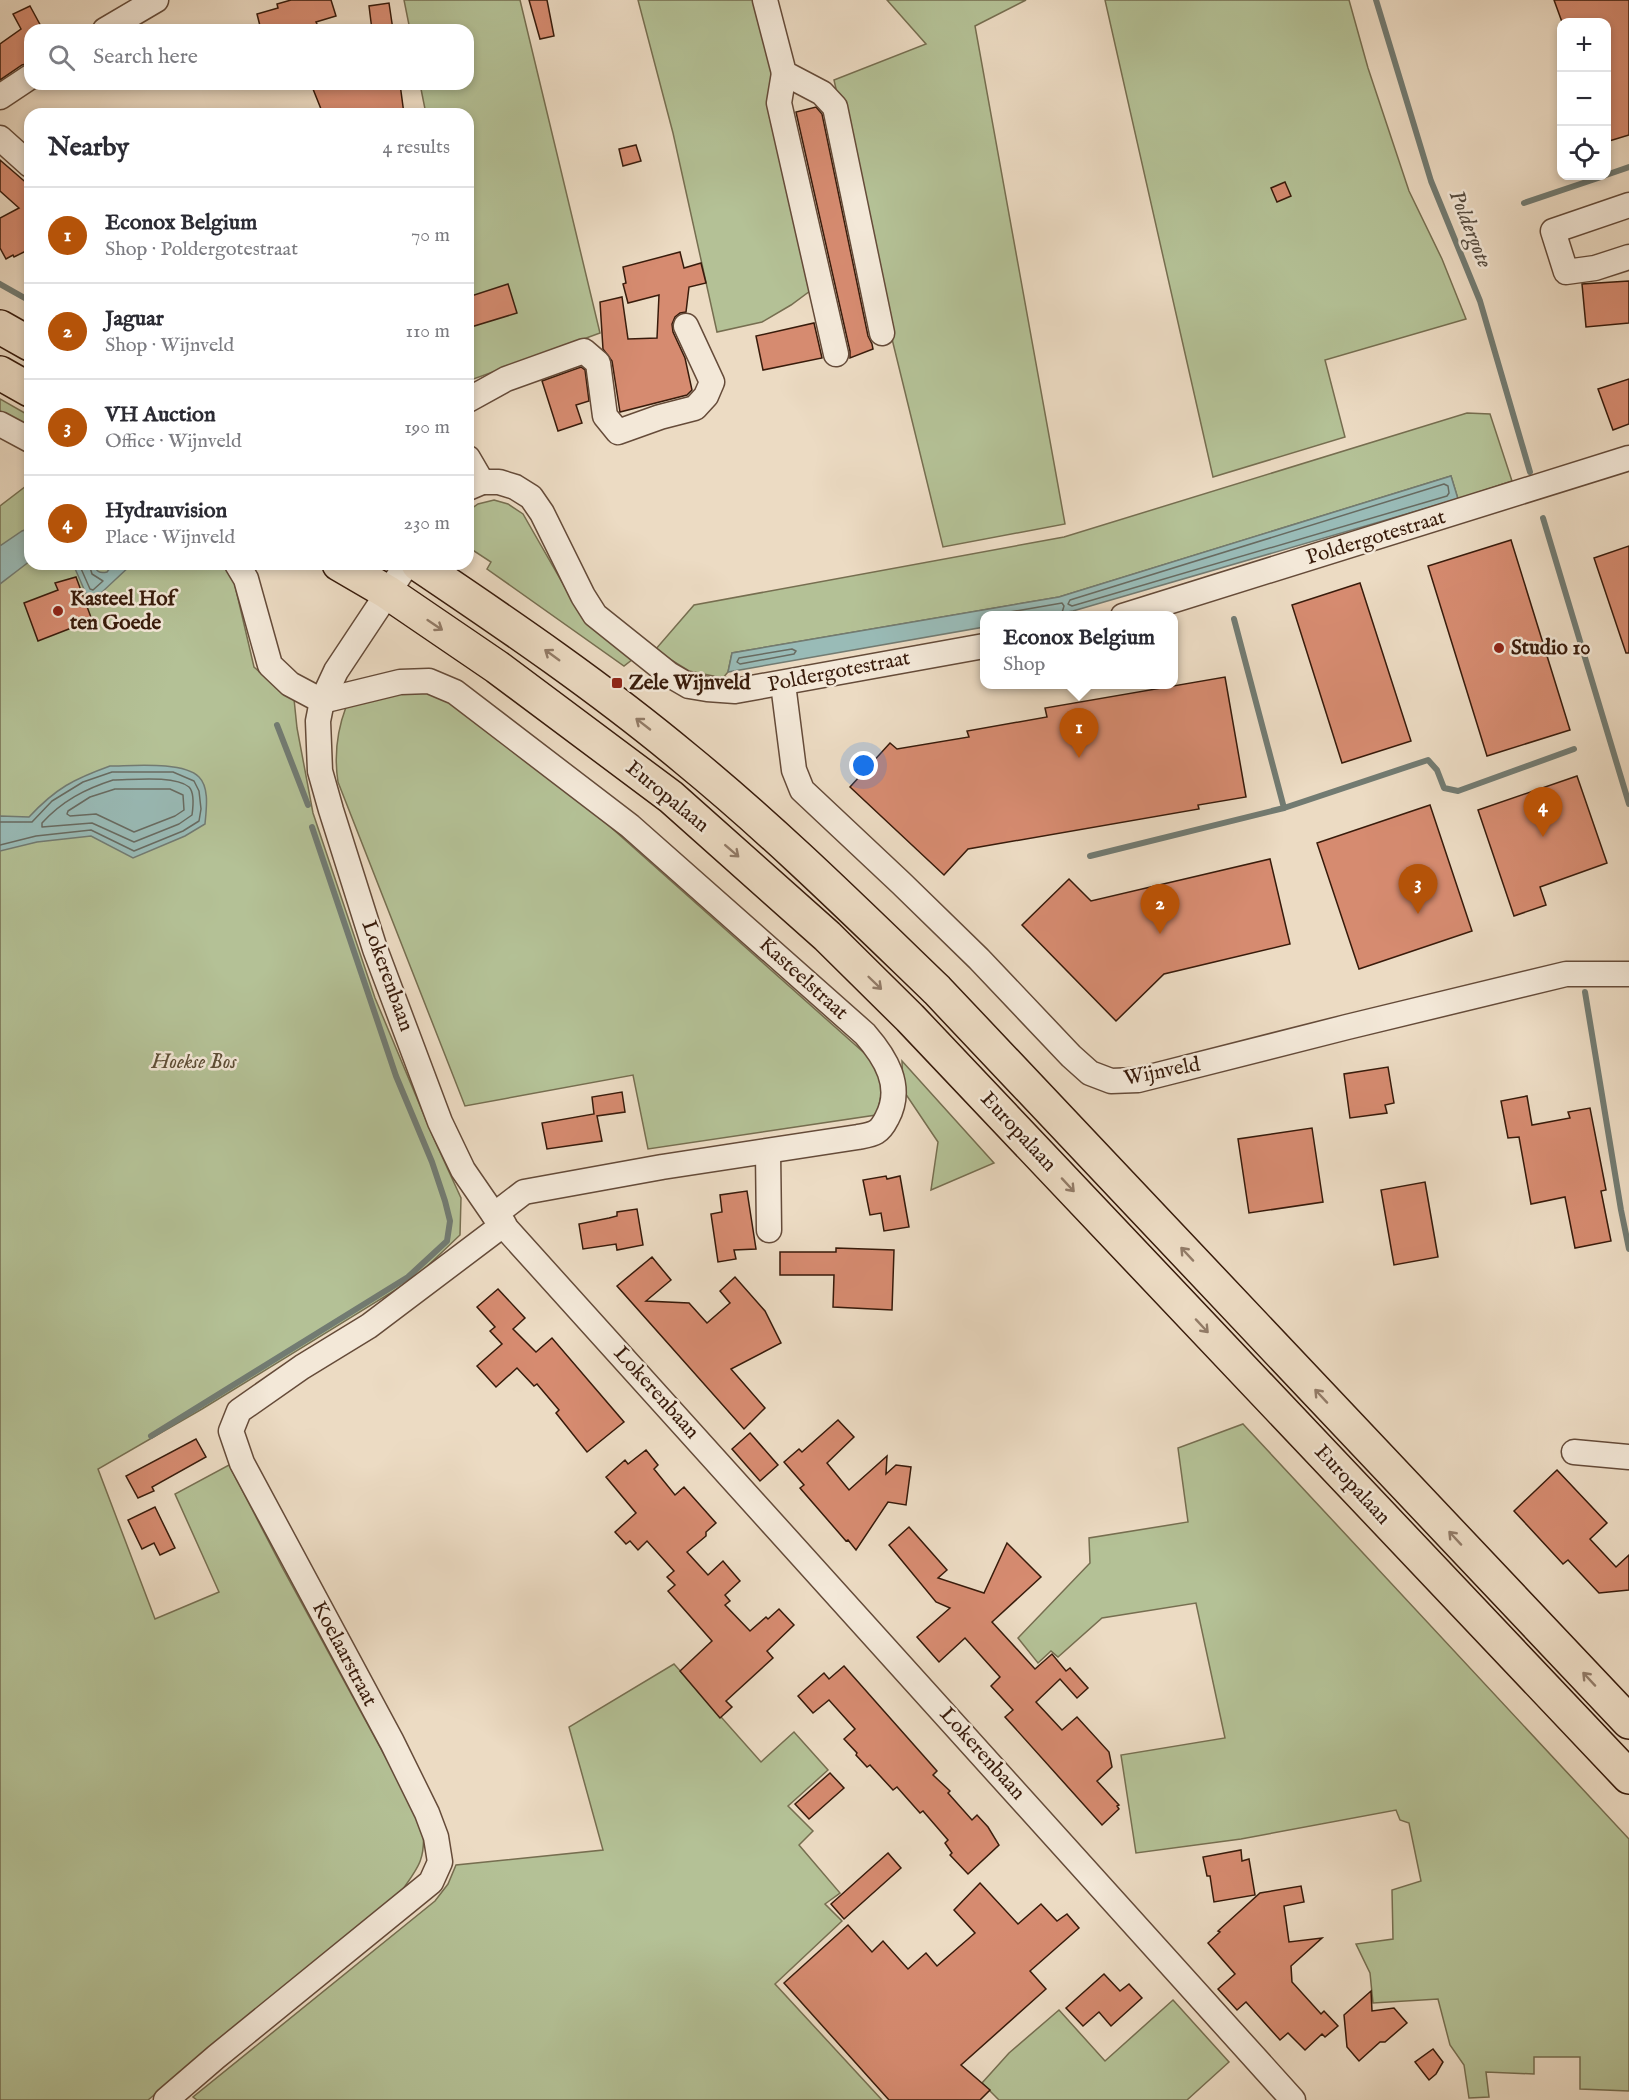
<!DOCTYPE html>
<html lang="en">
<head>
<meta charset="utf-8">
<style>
	body { margin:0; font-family:"IM FELL English",serif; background:#f7f7f7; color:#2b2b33 }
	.controls { position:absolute; right:18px; top:18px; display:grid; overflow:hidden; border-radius:12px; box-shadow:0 3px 9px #0003 }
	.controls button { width:54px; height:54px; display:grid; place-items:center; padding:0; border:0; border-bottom:2px solid #e1e1e2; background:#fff; color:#2b2b33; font:30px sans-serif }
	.you { position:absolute; left:864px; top:766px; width:21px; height:21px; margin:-15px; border:4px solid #fff; border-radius:50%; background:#1a73e8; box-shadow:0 0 0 9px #1a73e833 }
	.badge { display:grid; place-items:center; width:39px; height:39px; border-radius:50%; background:#b45309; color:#fff; font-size:20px; font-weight:700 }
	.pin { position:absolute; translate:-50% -50px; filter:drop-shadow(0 2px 3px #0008) }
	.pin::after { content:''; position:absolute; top:32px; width:21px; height:18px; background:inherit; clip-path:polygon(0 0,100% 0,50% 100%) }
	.popup { position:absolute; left:980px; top:611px; width:198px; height:78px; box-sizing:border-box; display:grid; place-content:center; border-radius:12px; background:#fff; filter:drop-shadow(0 2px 4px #0005); font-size:20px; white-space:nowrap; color:#7c7c81 }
	.popup b { font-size:22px; color:#2b2b33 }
	.popup::after { content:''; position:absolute; left:50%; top:100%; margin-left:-12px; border:12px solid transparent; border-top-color:#fff }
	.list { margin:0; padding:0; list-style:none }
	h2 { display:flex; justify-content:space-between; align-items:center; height:78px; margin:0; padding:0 24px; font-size:26px }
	h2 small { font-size:20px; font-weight:400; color:#7c7c81 }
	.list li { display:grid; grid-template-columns:39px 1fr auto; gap:18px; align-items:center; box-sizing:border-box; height:96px; padding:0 24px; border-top:2px solid #e1e1e2 }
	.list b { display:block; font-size:22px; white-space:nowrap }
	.list p { margin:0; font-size:20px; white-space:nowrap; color:#7c7c81 }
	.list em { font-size:20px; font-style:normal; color:#7c7c81 }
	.icon { flex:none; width:33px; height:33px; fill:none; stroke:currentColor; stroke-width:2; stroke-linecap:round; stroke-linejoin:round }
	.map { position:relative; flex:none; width:1629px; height:2100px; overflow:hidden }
	.search { position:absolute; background:#fff; box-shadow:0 3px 9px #0003; left:24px; top:24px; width:450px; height:66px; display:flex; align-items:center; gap:15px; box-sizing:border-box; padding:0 21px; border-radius:18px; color:#7c7c81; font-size:22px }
	.panel { position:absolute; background:#fff; box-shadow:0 3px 9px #0003; left:24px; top:108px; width:450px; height:462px; border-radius:18px }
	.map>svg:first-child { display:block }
</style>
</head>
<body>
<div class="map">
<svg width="1629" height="2100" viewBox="0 0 1629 2100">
	<rect width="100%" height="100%" fill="#ecdbc3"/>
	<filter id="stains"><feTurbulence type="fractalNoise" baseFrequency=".00333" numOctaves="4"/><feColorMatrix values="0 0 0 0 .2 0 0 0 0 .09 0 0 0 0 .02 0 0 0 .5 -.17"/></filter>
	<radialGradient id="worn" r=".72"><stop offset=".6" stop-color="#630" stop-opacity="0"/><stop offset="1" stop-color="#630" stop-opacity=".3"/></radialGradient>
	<g fill="#b4c196" stroke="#766e50" stroke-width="1.5">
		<polygon points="404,0 520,0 600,333 468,381 468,114 426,114 420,84 468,84 468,30 410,30"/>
		<polygon points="638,0 756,0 774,69 810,291 791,305 762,322 717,332 673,133"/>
		<polygon points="887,0 1026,0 975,26 1065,524 943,547 893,343 834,80 926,44"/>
		<polygon points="1105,0 1349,0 1368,68 1409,191 1442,259 1466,319 1325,360 1345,437 1213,477"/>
		<polygon points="0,399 30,416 30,427 0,411"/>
		<polygon points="1467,413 1490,414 1512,481 1458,499 1451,476 1059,597 732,653 728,672 723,678 689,671 655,650 694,605 1064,537"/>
		<path d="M30 483V564H230L254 667 272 683 294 699 297 728 313 813 375 998 434 1139 461 1198 460 1235 415 1278 202 1409 98 1469 155 1619 219 1592 175 1494 229 1465 282 1567 423 1826C426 1859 419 1867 400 1893L148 2100H0V506Z"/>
		<polygon points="494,500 508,504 523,514 574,603 633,659 624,666 487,569 491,562 468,547 468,511 478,504"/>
		<path d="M404 691 429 692 459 707 560 782 871 1059C884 1082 884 1091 876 1115L648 1149 633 1075 465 1106 338 782C334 756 337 731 346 707Z"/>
		<polygon points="902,1061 994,1163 931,1190 938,1142 903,1090"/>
		<polygon points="1243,1424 1629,1839 1629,2091 1580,2089 1580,2057 1534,2057 1534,2074 1486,2072 1489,2097 1469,2098 1464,2065 1450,2045 1438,1999 1373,2003 1370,1973 1356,1944 1393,1939 1392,1890 1421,1881 1409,1823 1400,1820 1396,1810 1241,1839 1136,1853 1121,1755 1225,1738 1196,1603 1102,1618 1058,1657 1051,1651 1038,1663 1018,1638 1090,1563 1089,1538 1188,1522 1178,1448"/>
		<polygon points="674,1664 761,1762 794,1732 828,1770 788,1806 813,1831 799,1845 840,1893 825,1904 842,1921 775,1984 882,2100 197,2100 193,2097 435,1901 448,1884 456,1865 603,1850 569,1727"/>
		<polygon points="1173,2000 1229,2062 1187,2100 999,2100 982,2083 1009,2053 1059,2010 1105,2061"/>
	</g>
	<g fill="#99bbb7" stroke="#727b72" stroke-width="1.5">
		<polygon points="1451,476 1458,499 1073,611 1051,615 984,616 984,627 728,672 732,653 1059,597"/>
		<polygon points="30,528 30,561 0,584 0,546 22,531"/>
		<path d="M73 564H94C96 571 99 574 107 572L113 564H132L100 594 92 598 87 596Z"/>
		<path d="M110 766C132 766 183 761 199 777 210 788 206 811 205 824L185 836 133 858 91 836 37 842 0 851V816L29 817C56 788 74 779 110 766Z"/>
	</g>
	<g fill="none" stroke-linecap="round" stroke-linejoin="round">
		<g stroke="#686b61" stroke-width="1.5">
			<polygon points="1444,484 1448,486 1449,493 1447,496 1072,606 1068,604 1070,600"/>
			<polyline points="79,564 90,589 93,590 103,581 92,574 89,564"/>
			<polyline points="987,616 1062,603 1064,606 1061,616"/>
			<polygon points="792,649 796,651 794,654 740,664 737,662 739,658"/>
			<path d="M113 780C132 780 174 775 189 787 195 793 193 808 192 815L179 824 134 842 92 823 42 827V823C62 801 85 789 113 780Z"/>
			<polygon points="115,789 170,789 183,795 184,810 175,816 134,832 96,814 70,816 67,814 68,811 90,797"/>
			<polyline points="0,822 32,822 52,801 83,782 112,772 173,772 194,781 199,791 201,809 199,821 183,831 134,851 91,830 36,836 0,845"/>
		</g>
		<g stroke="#727b72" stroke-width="6">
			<polyline points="1376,0 1431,181 1480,301 1530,472"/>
			<polyline points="1606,175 1629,167"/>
			<polyline points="1524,203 1604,176"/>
			<polyline points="0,284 30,301"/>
			<polyline points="1543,518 1629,804"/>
			<polyline points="1234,619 1284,808"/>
			<polyline points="277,725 308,805"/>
			<polyline points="1090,856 1284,808 1428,760 1437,770 1444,788 1458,791 1574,749"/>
			<polyline points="1585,992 1621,1210 1629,1249"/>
			<polyline points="151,1436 408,1277 447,1241 450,1221 445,1201 432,1162 396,1076 312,827"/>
		</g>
	</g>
	<g fill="#d68b70" stroke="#381b0b" stroke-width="1.5">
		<polygon points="291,0 331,0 336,16 316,22 320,30 261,30 257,14 278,8 277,4"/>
		<polygon points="529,0 547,0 554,36 540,39"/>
		<polygon points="1554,0 1629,0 1629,135 1606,142 1606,22 1562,22"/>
		<polygon points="389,3 393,30 372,30 369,6"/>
		<polygon points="30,6 43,30 30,30 30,63 22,65 0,80 0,44 21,29 13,14"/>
		<polygon points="311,84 337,84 338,86 350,84 400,84 404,114 323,114"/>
		<polygon points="816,107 822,114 868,336 872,344 873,349 850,358 850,351 796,112"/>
		<polygon points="636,145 641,161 623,166 619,149"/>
		<polygon points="0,160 30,186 30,249 14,257 13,255 6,259 0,248 0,218 19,208 0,191"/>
		<polygon points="1285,182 1291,196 1277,202 1271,188"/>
		<polygon points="680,252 684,268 701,263 706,283 689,287 686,312 680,313 675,317 672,324 673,332 685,358 692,390 687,395 620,412 612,361 603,349 600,302 622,297 628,339 657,338 659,295 628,303 623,284 626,283 623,267"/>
		<polygon points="1629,281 1629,323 1586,327 1582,284"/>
		<polygon points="508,284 517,313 471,327 468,318 468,297"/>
		<polygon points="814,323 822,358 763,370 756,336"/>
		<polygon points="581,367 585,370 589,401 576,405 582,423 558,431 542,381"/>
		<polygon points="1629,379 1629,424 1613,430 1598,389"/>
		<polygon points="1511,540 1570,730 1487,756 1428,566"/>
		<polygon points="1629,546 1629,653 1626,653 1594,558"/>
		<polygon points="76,577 92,620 38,641 24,603 58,590 55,583"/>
		<polygon points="1360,583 1411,741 1342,763 1292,605"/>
		<polygon points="1225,677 1246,797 1198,805 1199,809 968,849 944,875 850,787 890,743 897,749 969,737 967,731 1047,717 1045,708"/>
		<polygon points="1577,776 1607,863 1540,887 1546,905 1514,916 1478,810"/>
		<polygon points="1430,805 1472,931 1359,969 1317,843"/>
		<polygon points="1270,859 1290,944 1164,974 1116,1021 1022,925 1069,879 1091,901"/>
		<polygon points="1388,1067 1394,1103 1385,1105 1387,1113 1350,1118 1344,1074"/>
		<polygon points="622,1092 625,1112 597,1116 602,1141 547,1149 542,1123 594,1114 592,1097"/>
		<polygon points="1527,1096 1532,1125 1570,1118 1568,1112 1590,1108 1606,1190 1601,1191 1611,1241 1575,1248 1565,1197 1531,1204 1519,1137 1508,1138 1501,1101"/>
		<polygon points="1312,1128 1323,1202 1249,1213 1238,1139"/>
		<polygon points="886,1176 887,1179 900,1176 909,1227 884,1231 881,1213 870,1215 863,1180"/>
		<polygon points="1425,1182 1438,1257 1394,1265 1381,1190"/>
		<polygon points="747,1191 756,1249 734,1250 736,1259 718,1262 711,1214 722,1212 720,1195"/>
		<polygon points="637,1209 643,1245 617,1250 616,1244 583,1249 579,1224 609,1218 617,1216 617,1212"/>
		<polygon points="836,1248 894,1250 892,1310 833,1307 834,1275 780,1275 780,1252 836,1252"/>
		<polygon points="652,1257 671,1280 646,1301 689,1303 707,1323 730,1303 720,1291 735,1277 765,1311 781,1343 731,1369 765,1408 744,1429 617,1286"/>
		<polygon points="498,1289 525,1318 513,1329 536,1352 552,1338 624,1422 587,1452 556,1413 559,1410 537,1384 534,1386 517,1368 496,1387 477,1366 502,1344 490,1331 495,1327 477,1307"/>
		<polygon points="838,1420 854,1437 827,1463 849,1490 887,1456 886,1474 896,1465 911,1467 906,1505 888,1502 856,1550 848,1540 846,1541 800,1488 804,1485 784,1462 799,1449 802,1452"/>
		<polygon points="750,1433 778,1465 760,1481 732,1449"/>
		<polygon points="196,1439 206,1457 152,1487 154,1491 138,1498 126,1476"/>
		<polygon points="646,1450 658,1465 654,1469 675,1495 684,1487 716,1523 706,1532 706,1536 687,1552 708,1575 723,1561 740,1581 725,1595 730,1601 725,1605 750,1631 766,1617 768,1619 779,1609 794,1625 767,1651 773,1658 726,1701 732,1707 720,1718 680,1671 712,1641 668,1591 675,1585 667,1577 674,1571 647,1541 638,1550 630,1541 626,1544 615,1532 636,1513 606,1477 625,1460 628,1464"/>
		<polygon points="1557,1470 1607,1523 1590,1539 1616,1567 1629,1555 1629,1590 1599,1593 1568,1560 1563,1564 1514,1511"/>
		<polygon points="155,1507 175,1548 160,1555 154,1543 142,1549 128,1520"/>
		<polygon points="909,1527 947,1570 938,1578 984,1593 1007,1543 1041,1577 992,1622 1035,1669 1052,1654 1066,1671 1070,1668 1088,1688 1077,1698 1060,1679 1036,1702 1062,1730 1077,1717 1109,1752 1112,1767 1097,1781 1119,1805 1117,1806 1119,1809 1102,1825 1005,1717 1013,1710 991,1686 1000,1677 965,1638 939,1662 917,1637 950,1608 936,1602 889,1545"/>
		<polygon points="844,1666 937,1771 933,1775 950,1791 948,1793 972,1820 977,1815 988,1827 999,1845 968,1874 950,1855 952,1853 945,1843 948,1840 923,1811 920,1813 897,1787 893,1790 870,1765 867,1767 856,1755 857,1753 844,1739 855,1729 829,1700 813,1713 798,1696 824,1673 829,1679"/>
		<polygon points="830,1773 844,1788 809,1819 795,1804"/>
		<polygon points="1241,1850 1242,1861 1249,1859 1255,1895 1214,1902 1210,1876 1207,1876 1203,1857"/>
		<polygon points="888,1853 901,1868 844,1919 831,1904"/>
		<polygon points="980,1883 1018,1924 1041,1904 1057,1921 1067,1914 1079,1928 1030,1971 1046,1989 961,2065 990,2090 980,2100 889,2100 784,1983 848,1925 872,1952 883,1941 908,1969 926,1953 937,1966 975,1933 954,1910"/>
		<polygon points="1301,1886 1304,1902 1284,1906 1289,1942 1322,1938 1291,1966 1292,1982 1321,2014 1324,2011 1338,2026 1325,2037 1322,2034 1305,2050 1288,2033 1280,2040 1246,2002 1237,2010 1218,1989 1235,1974 1208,1943 1220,1932 1218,1931 1260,1893"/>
		<polygon points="1104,1974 1120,1991 1129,1984 1142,1998 1111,2026 1099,2012 1083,2026 1066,2008"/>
		<polygon points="1371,1991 1372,2011 1394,2008 1407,2023 1385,2042 1380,2042 1359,2061 1347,2047 1344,2015"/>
		<polygon points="1433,2049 1443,2062 1436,2074 1429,2080 1415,2062"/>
	</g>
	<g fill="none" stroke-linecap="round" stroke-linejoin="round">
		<defs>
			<g id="minor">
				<polyline points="765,0 784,73 822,93 835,107 882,333"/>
				<polyline points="105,30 156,0"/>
				<polyline points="784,73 779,103 836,354"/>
				<polyline points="0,97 30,77"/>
				<polyline points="0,138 30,165"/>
				<polyline points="1629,205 1553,231 1566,272 1595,268 1629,257"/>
				<polyline points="468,400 506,379 584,351 598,363 605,416 618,432 660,417 695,408 706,396 712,382 686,326"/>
				<polyline points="0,424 30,440"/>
				<polyline points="468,458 482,482"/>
				<polyline points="468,488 482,482 499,482 515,487 531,497 542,513 583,596 595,615 670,675 689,686 707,689 735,691 984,646"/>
				<polyline points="237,564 246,579 270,665 290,684 322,701"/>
				<polyline points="407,564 336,671 322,701 318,721 320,771 331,810 375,949 440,1122 463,1170 494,1215 1293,2100"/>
				<polyline points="1123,616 1629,458"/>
				<polyline points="783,684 794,770 802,790 901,883 979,959 1071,1056 1090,1073 1111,1081 1138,1080 1347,1027 1566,974 1629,974"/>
				<path d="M322 701 400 682 429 681 455 692 630 826 865 1034C885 1057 904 1086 887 1118 885 1122 881 1129 876 1132 871 1135 863 1136 858 1137L662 1167 524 1192 494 1215"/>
				<polyline points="768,1152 769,1230"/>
				<polyline points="1574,1452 1629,1457"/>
				<polyline points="166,2100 216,2057 431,1882 440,1862 436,1837 427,1813 392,1742 242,1463 231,1431 239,1411 302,1367 369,1326 504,1224"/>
			</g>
			<g id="highway">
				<polyline points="0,327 30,344"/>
				<polyline points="0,373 30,390"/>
				<polyline points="339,564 387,592 497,667 671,797 827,936 910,1018 1629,1777"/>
				<path d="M418 564C510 626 601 688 686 759 774 831 855 911 937 990L1629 1722"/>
			</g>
		</defs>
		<use href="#minor" stroke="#654b39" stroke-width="27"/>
		<use href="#highway" stroke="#381b0b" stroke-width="36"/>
		<use href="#minor" stroke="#f3e8d8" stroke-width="24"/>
		<use href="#highway" stroke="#ecdbc3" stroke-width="33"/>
	</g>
	<defs><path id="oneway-shaft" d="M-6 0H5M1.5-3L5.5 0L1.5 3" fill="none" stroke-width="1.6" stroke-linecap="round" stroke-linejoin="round" transform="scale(1.5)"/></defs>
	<g stroke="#927b67">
		<use href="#oneway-shaft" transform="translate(435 625) rotate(34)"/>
		<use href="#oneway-shaft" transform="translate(552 655) rotate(-144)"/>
		<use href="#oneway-shaft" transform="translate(643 724) rotate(-142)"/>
		<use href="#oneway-shaft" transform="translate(732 851) rotate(41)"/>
		<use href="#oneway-shaft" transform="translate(875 983) rotate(44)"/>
		<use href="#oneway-shaft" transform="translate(1068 1185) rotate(47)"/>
		<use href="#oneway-shaft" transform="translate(1187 1254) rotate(-133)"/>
		<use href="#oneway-shaft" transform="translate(1202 1326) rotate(47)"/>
		<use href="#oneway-shaft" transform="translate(1321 1396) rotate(-133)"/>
		<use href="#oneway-shaft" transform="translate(1455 1538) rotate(-133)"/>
		<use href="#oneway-shaft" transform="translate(1589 1679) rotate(-133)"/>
	</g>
	<g fill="#8f2418" stroke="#f3e8d8" stroke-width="2">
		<circle cx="58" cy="611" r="6"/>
		<circle cx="1499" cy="648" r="6"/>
		<rect x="611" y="677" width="12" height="12" rx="3"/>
	</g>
	<g text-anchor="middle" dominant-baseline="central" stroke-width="5" stroke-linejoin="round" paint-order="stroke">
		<g font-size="21" fill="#381b0b" stroke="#f3e8d8">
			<text transform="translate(1376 538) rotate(-17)">Poldergotestraat</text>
			<text transform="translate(839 672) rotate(-11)">Poldergotestraat</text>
			<text transform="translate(667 797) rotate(39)">Europalaan</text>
			<text transform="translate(387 976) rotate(70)">Lokerenbaan</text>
			<text transform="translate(803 979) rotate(42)">Kasteelstraat</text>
			<text transform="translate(1162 1072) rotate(-11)">Wijnveld</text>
			<text transform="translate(1018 1132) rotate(47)">Europalaan</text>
			<text transform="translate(656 1393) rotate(48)">Lokerenbaan</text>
			<text transform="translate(1352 1485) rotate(47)">Europalaan</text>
			<text transform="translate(344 1654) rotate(62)">Koelaarstraat</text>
			<text transform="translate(982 1754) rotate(48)">Lokerenbaan</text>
		</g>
		<g font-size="21" font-weight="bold" fill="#381b0b" stroke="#f3e8d8" text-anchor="start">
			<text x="70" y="599">Kasteel Hof<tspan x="70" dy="24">ten Goede</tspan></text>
			<text x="1511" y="648">Studio 10</text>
			<text x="629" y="683">Zele Wijnveld</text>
		</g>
		<g font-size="21" font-style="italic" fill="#5d4d35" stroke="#f3e8d8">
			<text x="194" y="1062">Hoekse Bos</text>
		</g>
		<g font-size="22" font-style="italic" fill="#554b3f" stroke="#f3e8d8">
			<text transform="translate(1470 229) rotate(68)">Poldergote</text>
		</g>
	</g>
	<rect width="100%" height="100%" filter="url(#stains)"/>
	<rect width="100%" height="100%" fill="url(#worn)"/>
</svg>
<div class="controls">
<button>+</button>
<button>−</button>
<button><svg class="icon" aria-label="locate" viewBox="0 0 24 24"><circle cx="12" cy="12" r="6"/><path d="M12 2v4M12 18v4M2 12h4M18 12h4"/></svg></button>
</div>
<div class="you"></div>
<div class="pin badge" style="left:1079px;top:758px">1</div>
<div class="popup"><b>Econox Belgium</b>Shop</div>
<div class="pin badge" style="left:1160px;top:934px">2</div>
<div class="pin badge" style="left:1418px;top:914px">3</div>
<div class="pin badge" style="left:1543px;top:837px">4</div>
<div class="search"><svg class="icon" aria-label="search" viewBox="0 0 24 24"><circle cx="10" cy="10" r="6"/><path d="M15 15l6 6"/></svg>Search here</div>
<section class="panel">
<h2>Nearby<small>4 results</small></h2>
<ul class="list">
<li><span class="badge">1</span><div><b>Econox Belgium</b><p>Shop · Poldergotestraat</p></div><em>70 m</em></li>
<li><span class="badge">2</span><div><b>Jaguar</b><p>Shop · Wijnveld</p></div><em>110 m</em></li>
<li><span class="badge">3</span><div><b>VH Auction</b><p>Office · Wijnveld</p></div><em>190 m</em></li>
<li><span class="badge">4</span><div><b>Hydrauvision</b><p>Place · Wijnveld</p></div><em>230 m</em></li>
</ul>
</section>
</div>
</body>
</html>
